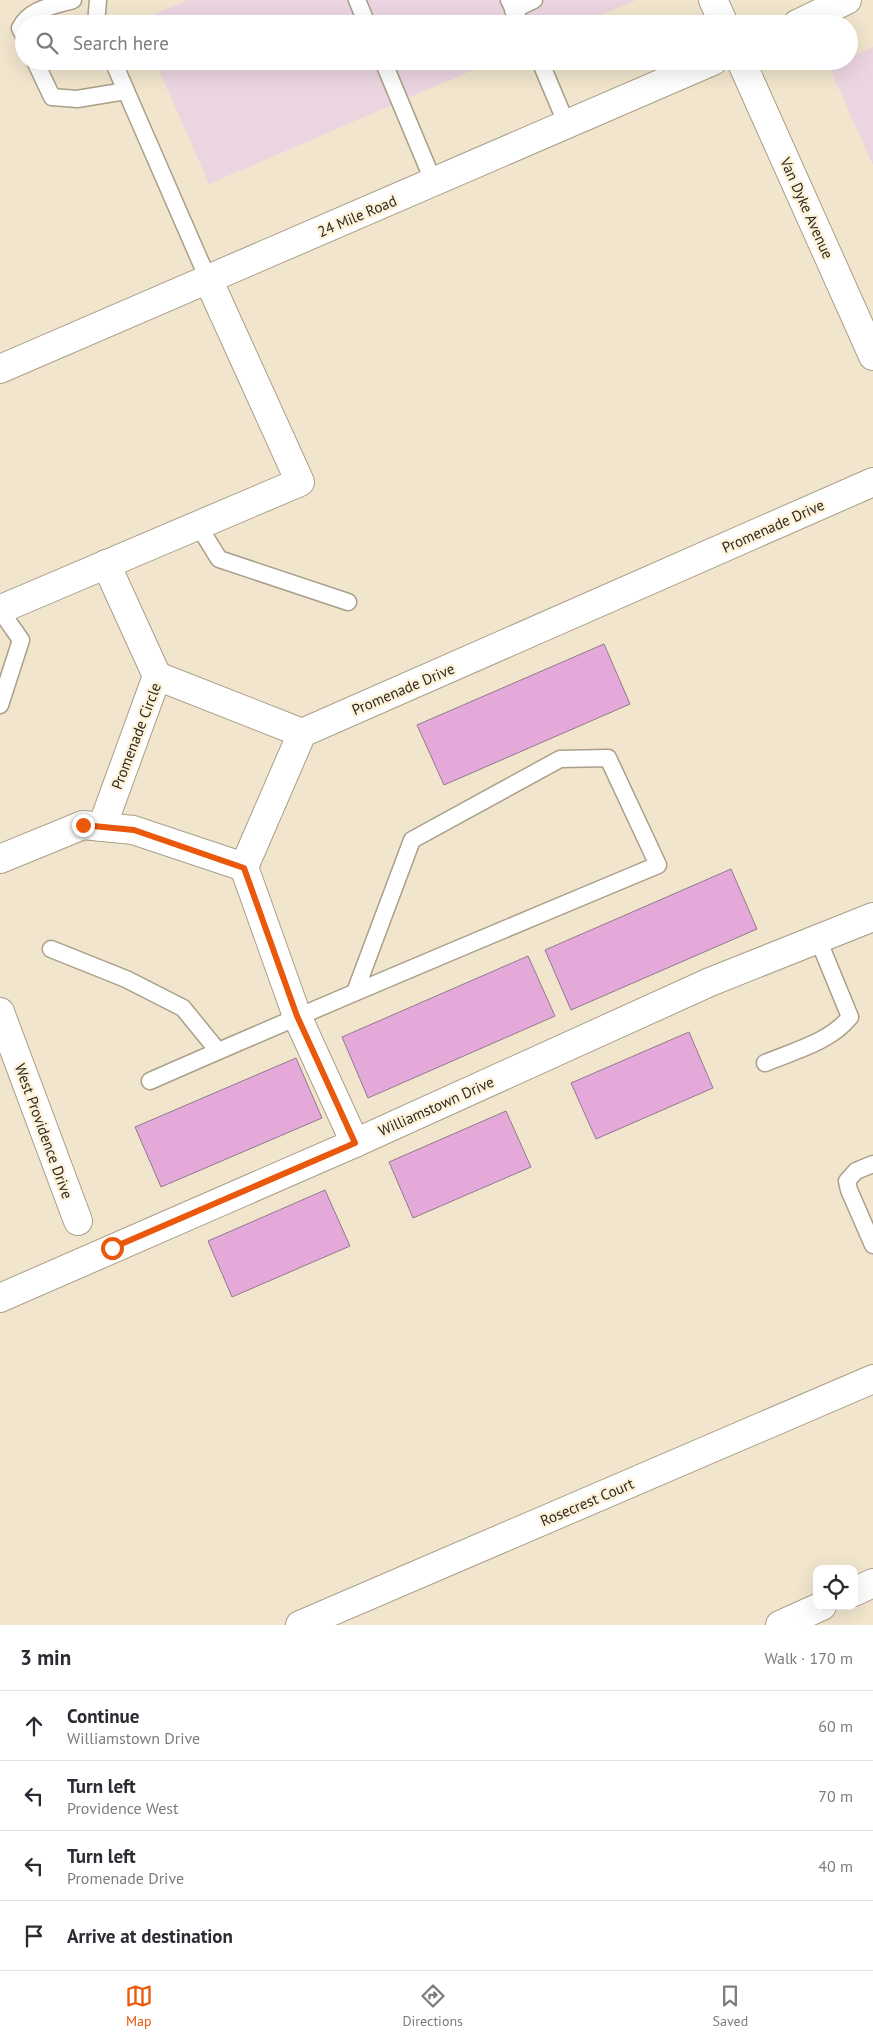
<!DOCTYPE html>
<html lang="en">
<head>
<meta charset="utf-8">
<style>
	body { margin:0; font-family:"PT Sans",sans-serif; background:#f7f7f7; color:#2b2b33 }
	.controls { position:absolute; right:15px; bottom:15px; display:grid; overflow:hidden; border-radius:10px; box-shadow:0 5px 20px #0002 }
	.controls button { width:45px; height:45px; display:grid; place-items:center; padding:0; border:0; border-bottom:1px solid #e1e1e2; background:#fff; color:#2b2b33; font:25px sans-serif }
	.stop { position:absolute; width:15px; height:15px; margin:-11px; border:4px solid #ea580c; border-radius:50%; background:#fff }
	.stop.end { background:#ea580c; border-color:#fff; box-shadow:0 1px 5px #0008 }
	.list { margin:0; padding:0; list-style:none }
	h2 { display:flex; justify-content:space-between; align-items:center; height:65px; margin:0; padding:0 20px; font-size:21px }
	h2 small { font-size:16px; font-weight:400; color:#7c7c81 }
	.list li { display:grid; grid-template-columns:32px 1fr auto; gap:15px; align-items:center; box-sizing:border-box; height:70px; padding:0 20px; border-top:1px solid #e1e1e2 }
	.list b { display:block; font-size:19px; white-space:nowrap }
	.list p { margin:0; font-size:16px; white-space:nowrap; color:#7c7c81 }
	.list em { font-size:16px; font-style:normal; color:#7c7c81 }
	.icon { flex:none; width:28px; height:28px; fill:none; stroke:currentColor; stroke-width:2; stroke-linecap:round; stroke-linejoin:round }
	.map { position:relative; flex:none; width:873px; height:1625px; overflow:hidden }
	.search { position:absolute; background:#fff; box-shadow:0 5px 20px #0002; left:15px; right:15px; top:15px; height:55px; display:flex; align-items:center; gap:12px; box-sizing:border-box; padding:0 18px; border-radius:28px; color:#7c7c81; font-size:19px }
	.sheet { height:345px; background:#fff }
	nav { display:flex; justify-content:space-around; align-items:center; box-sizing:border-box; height:70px; border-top:1px solid #e1e1e2; background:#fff; font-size:14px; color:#7c7c81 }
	nav a { display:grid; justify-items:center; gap:2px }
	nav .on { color:#ea580c }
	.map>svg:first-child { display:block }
</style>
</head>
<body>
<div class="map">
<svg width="873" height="1625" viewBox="0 0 873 1625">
	<rect width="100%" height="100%" fill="#f1e5cd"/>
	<g fill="#ebd5e1">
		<polygon points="187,0 636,0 581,24 138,24 137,22"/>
		<polygon points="873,47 873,165 829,67 842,61 849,61 849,58"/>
		<polygon points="155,61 494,61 209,184"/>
	</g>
	<g fill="#e4a8d9" stroke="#907b8b">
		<polygon points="604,644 630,704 444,785 417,725"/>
		<polygon points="731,869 757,929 571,1010 545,950"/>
		<polygon points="528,956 555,1016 368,1098 342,1037"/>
		<polygon points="689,1032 713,1088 596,1139 571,1083"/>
		<polygon points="296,1058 322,1118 161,1187 135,1127"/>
		<polygon points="506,1111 531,1167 413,1218 389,1162"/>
		<polygon points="325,1190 350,1246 232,1297 208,1241"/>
	</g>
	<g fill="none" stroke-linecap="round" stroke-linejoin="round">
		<defs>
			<g id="lane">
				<polyline points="357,0 367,24"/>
				<polyline points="509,0 521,24"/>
				<polyline points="513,10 534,0"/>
				<polyline points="96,24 98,0"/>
				<path d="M24 36 20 28C30 8 54 6 73 0"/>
				<polyline points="35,61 52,97 77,99 126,91"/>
				<polyline points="113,61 208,279"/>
				<polyline points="383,61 434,183"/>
				<polyline points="540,61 567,125"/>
				<polyline points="198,525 219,559 348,602"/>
				<polyline points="0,610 21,640 0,705"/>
				<polyline points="51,949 126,979 183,1008 218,1051"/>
				<path d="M765 1063C794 1051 830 1042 850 1017L818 939"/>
				<path d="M150 1081C318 1007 488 936 658 865L608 758 560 759 412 840 355 992"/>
				<polyline points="873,1164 856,1171 847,1181 849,1190 873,1245"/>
			</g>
			<g id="street">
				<polyline points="106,564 157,676"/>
				<polyline points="1,609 300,482 208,279"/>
				<polyline points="102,827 157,676 302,733"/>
				<polyline points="0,859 83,825 133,830 244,867 302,733 873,482"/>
				<polyline points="244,867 297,1016 355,1143"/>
				<polyline points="0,1012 78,1221"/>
				<polyline points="0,1298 355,1143 710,982 873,917"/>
				<polyline points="854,1592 873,1583"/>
				<polyline points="300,1625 873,1379"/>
				<polyline points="780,1625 822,1606"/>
			</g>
			<g id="secondary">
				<polyline points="713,0 724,24"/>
				<polyline points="797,24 847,0"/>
				<polyline points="741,61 873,356"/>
				<polyline points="0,369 713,61"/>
			</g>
		</defs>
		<use href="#lane" stroke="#aa9f88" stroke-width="19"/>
		<use href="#street" stroke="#aa9f88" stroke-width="30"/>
		<use href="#secondary" stroke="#aa9f88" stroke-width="30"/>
		<use href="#lane" stroke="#fff" stroke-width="16"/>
		<use href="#street" stroke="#fff" stroke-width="28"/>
		<use href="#secondary" stroke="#fff" stroke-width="28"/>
	</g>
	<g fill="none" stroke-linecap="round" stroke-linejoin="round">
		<polyline stroke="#ea580c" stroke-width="6" points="83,825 134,830 244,868 297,1016 355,1143 112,1248"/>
	</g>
	<g text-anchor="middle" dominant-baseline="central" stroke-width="5" stroke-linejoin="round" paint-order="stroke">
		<g font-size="15" fill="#2e2920" stroke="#fef2da">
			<text transform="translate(807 208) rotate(66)">Van Dyke Avenue</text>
			<text transform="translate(357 216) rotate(-23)">24 Mile Road</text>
			<text transform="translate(773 526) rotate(-24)">Promenade Drive</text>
			<text transform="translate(403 689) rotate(-23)">Promenade Drive</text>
			<text transform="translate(136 736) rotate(-69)">Promenade Circle</text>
			<text transform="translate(436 1106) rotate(-24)">Williamstown Drive</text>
			<text transform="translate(44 1131) rotate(70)">West Providence Drive</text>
			<text transform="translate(587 1502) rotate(-23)">Rosecrest Court</text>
		</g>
	</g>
</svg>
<div class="controls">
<button><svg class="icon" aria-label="locate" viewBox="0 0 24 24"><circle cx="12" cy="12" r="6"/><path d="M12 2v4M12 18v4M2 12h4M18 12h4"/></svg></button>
</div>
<div class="stop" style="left:112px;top:1248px"></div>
<div class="stop end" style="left:83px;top:825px"></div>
<div class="search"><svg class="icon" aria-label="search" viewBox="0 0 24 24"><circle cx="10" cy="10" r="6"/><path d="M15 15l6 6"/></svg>Search here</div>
</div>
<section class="sheet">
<h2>3 min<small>Walk · 170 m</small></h2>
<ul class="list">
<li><svg class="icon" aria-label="ahead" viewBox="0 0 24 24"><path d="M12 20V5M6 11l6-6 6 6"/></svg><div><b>Continue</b><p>Williamstown Drive</p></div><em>60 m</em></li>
<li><svg class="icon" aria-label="left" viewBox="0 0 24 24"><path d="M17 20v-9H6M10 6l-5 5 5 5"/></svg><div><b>Turn left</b><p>Providence West</p></div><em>70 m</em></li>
<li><svg class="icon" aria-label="left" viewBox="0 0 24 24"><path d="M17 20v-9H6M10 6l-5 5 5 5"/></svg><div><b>Turn left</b><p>Promenade Drive</p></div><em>40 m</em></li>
<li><svg class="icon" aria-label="arrive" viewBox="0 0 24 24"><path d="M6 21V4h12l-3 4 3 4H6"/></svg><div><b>Arrive at destination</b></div></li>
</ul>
</section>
<nav>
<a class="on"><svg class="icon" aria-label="map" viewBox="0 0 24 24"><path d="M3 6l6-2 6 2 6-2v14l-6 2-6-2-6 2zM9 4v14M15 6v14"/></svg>Map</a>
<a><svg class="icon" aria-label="directions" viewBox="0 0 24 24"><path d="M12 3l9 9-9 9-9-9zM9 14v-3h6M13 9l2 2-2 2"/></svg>Directions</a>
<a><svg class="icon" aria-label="saved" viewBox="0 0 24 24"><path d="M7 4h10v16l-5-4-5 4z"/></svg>Saved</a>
</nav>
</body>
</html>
